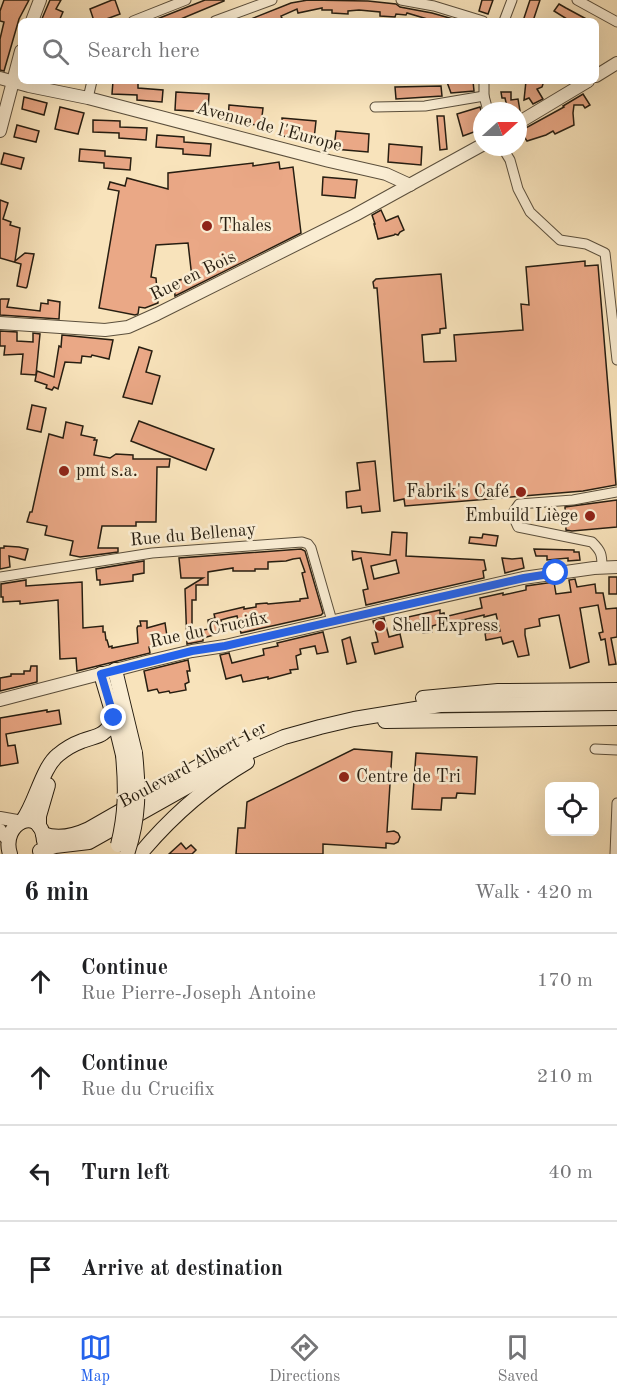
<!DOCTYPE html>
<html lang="en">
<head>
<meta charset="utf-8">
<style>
	body { margin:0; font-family:"Old Standard TT",serif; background:#f6f6f6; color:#202124 }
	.controls { position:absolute; right:18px; bottom:18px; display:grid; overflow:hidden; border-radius:9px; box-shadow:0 6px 24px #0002 }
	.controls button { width:54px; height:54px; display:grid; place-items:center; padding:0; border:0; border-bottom:2px solid #e0e0e0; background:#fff; color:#202124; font:30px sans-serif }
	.compass { position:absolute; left:473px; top:102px; width:54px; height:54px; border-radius:50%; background:#fff; box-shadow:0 6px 24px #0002; rotate:69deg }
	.stop { position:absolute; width:18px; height:18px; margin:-14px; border:4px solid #2563eb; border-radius:50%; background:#fff }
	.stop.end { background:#2563eb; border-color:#fff; box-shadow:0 2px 6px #0008 }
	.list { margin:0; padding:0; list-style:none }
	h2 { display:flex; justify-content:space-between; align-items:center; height:78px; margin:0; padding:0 24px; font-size:26px }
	h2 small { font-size:20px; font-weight:400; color:#757577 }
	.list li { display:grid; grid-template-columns:39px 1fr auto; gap:18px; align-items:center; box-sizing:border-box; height:96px; padding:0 24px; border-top:2px solid #e0e0e0 }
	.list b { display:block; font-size:22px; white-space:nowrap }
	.list p { margin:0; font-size:20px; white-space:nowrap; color:#757577 }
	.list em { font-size:20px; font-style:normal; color:#757577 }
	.icon { flex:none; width:33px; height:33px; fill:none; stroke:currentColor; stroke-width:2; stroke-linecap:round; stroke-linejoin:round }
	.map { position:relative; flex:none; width:617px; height:854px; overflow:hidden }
	.search { position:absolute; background:#fff; box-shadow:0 6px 24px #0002; left:18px; right:18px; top:18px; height:66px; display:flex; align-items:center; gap:15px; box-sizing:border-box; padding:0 21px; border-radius:9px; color:#757577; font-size:22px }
	.sheet { height:462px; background:#fff }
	nav { display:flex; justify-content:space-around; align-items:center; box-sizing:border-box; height:84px; border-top:2px solid #e0e0e0; background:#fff; font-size:16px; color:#757577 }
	nav a { display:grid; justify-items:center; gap:3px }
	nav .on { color:#2563eb }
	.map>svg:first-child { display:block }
</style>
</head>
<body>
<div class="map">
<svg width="617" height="854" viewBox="0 0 617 854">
	<rect width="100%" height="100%" fill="#f8e3bb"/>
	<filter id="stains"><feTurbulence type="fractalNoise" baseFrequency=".00333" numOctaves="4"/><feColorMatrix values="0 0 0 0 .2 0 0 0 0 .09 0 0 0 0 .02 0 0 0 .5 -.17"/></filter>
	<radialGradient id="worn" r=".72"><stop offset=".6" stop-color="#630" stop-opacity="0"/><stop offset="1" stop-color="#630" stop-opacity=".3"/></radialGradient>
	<g fill="#eaa886" stroke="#271e11" stroke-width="1.5" fill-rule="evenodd">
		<polygon points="4,0 29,0 19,19 4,71 0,70 0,39 4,22 0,21 0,11"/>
		<polygon points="50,0 61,0 56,9 63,12 59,21 41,21"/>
		<polygon points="112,0 115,0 120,14 101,21 94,21 90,9"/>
		<polygon points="205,0 224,0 224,1 176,21 152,21"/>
		<polygon points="308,0 368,1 396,4 400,7 432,13 460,21 434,21 407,13 406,15 396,14 395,17 380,16 380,12 359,10 348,11 348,14 332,13 332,10 322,10 322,8 298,13 297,9 281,16 282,18 275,21 246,21 291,3"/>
		<polygon points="482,0 493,0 488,14 479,11"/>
		<polygon points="530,0 540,0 533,21 523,21"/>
		<polygon points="559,4 566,8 590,21 570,21 554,11"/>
		<polygon points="113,81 138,83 138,88 163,90 162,102 137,100 137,95 112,94"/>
		<polygon points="454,81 473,81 474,91 451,93 447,82"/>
		<polygon points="526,81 544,81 542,87 537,89 543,99 533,104 529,98 524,100"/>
		<polygon points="441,86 442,96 396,99 395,87"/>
		<polygon points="176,92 209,94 208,112 175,110"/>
		<polygon points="501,92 511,92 511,100 518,99 520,111 508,111 505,98 502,98"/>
		<polygon points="583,94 590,105 585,108 583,105 574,105 573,113 574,125 555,134 553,131 546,135 527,141 523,135 525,134 522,130 564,107 563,106"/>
		<polygon points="24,97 47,103 44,115 22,109"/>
		<polygon points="229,105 263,108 261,125 228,123"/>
		<polygon points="60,107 84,113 78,134 55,129"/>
		<polygon points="480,107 482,114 482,129 463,136 457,114"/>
		<polygon points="437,116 444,116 447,149 440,150"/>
		<polygon points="282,118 316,121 314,139 281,136"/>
		<polygon points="93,120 120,121 120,127 147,128 146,140 119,138 119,133 93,132"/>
		<polygon points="17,125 39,131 36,142 14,137"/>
		<polygon points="336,131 369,134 368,152 334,149"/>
		<polygon points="157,135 184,137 184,142 211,144 210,156 183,154 183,149 156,147"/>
		<polygon points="389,144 422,147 421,165 388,162"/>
		<polygon points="80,149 105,151 105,156 131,158 130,170 104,168 104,163 79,161"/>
		<polygon points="4,153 24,158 21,169 1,164"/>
		<polygon points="279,162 280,169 293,167 301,233 175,296 174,285 179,284 179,280 192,278 188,243 156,245 151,277 156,278 158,303 145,308 139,307 138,314 135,315 99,308 119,191 108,189 110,182 125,186 127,178 168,189 168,173 253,163 253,166"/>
		<polygon points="323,177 357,180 355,198 322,195"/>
		<polygon points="0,200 8,203 3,219 11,222 10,225 20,228 15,261 25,253 34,254 27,287 26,288 17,286 21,264 0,258"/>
		<polygon points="381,210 386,221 398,216 404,230 400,232 398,235 395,234 394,235 378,239 374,224 375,224 372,215"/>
		<polygon points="585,261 585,266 598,265 616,485 583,491 405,506 404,499 394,501 377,288 374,288 373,282 376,279 441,274 446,328 440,329 440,333 422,335 424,362 456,361 454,335 523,330 521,304 529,305 526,267"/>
		<polygon points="1,299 9,299 7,307 40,311 41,303 48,304 48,300 60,302 59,319 0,315 0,300"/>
		<polygon points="0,331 17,332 17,341 33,342 33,333 40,334 36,375 21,374 23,354 4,355 5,346 0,346"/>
		<polygon points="62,335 113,340 109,359 92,355 91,357 82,356 81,363 65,362 58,389 54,387 52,390 46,388 47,385 35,381 37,371 54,377 59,346 61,347"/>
		<polygon points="139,347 152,351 146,372 160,376 152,404 123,397"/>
		<polygon points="32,405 46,408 41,432 27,429"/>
		<polygon points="139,421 214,449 206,470 131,441"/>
		<polygon points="66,422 83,426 81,435 95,438 94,440 97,440 94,455 110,458 116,454 133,455 133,459 170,459 169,467 157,467 156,522 136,522 136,526 102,526 98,548 118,548 118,552 80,557 70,555 73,541 45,535 47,526 27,522 30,512 32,512 49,434 63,438"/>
		<polygon points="375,461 380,511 362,513 361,506 347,508 346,492 360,490 357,463"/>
		<polygon points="617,500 617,527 572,531 566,530 565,507"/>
		<path d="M392 532 407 533 406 556 484 560 486 570 483 571 484 578 366 605 363 590 368 589 361 558 353 560 352 551 390 555ZM396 560 399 573 374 579 371 566Z"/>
		<polygon points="483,534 498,536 496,546 469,543 470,537 482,538"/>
		<polygon points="4,546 19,547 28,549 25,560 9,556 10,567 0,569 0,548 4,548"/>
		<path d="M301 549 305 551 323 613 321 615 241 633 237 616 228 618 221 620 224 632 203 638V641L187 644 185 589 203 578H181L179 558ZM300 558 305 572 302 573 308 598 300 599V601L268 604 267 603 256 604V607L244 609V607L214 614 215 618 208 620 209 629 192 632V600H196V585H208V572L233 568V571H255V569H268V562L286 561 293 559Z"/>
		<polygon points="534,549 574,550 574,552 579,552 580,560 568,561 568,558 547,560 547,556 536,556"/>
		<polygon points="502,558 512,559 522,558 524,568 505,573"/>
		<polygon points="144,561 144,573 133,575 133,581 100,585 100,580 97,580 96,569"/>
		<rect x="609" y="577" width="8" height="17"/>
		<polygon points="575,579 577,587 595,584 596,593 603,593 606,609 617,608 617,637 611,638 616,664 609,665 605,639 601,640 599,633 603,632 598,605 580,608 589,662 570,668 559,615 542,618 539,619 540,626 525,629 525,635 529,655 518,657 513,641 503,644 501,637 486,640 485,633 500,631 496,614 484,617 484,615 450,623 448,616 482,608 480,598 503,593 503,595 526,590 526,586 554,582 556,594 571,592 569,580"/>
		<polygon points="26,580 26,586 82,582 83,628 103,626 103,632 105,632 106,640 107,640 109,647 112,646 112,648 138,643 137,628 138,626 141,626 140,621 147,621 147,628 165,623 168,643 149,647 150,653 77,671 76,658 60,659 58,600 20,604 20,601 3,602 3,597 1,597 1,584"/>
		<polygon points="440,610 440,614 444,613 446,622 432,626 432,632 423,633 421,628 403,632 401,624 406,623 405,621 409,621 408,617"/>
		<polygon points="384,618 389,637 400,634 403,647 375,654 372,643 378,642 373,621"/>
		<polygon points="323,632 328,652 317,654 315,646 300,649 301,654 296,656 298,669 290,670 291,673 268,679 268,677 243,682 241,675 226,679 220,655 229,653 232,663 264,655 263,649 278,646 277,643"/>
		<polygon points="350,637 356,662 347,664 342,640"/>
		<polygon points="188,660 190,671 187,671 189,682 185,684 186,690 170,693 169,691 159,693 157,689 148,691 144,671"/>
		<polygon points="31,666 37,666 37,682 0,691 0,678 11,676 11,674 24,674 24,671 30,671"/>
		<polygon points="47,710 47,712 59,710 61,724 6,734 8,746 15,745 18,763 0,766 0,718"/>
		<polygon points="354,749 392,752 387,832 394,831 398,833 400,837 398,842 394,844 386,843 386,848 323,844 323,854 236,854 238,828 245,828 247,802"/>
		<polygon points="416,753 477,757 475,794 457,793 456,798 442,798 441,810 412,809"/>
		<polygon points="181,843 186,849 191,845 196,850 192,854 169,854"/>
	</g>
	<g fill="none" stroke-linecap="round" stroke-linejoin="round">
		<defs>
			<g id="minor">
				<polyline points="401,0 434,6 483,21"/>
				<polyline points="577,0 617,22"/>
				<polyline points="133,21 186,0"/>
				<polyline points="215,21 272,0"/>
				<polyline points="504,21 512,0"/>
				<polyline points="484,81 484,96 488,111"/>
				<polyline points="88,98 92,81"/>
				<polyline points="375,107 425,106 484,96"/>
				<polyline points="502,147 510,160 518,189 530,212 560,240 586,244 605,253 617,360"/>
				<path d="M602 567C602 554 601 551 592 542L518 527 512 514 519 504 573 500 617 492"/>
				<polyline points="0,577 152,553 302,542 308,544 311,548 332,621"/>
				<polyline points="595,749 617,750"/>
				<polyline points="615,854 617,803"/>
			</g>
			<g id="tertiary">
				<polyline points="32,21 40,0"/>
				<polyline points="596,76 617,63"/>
				<polyline points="0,78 29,86 88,98 329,161 386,174 410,185"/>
				<polyline points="518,123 588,81"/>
				<polyline points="0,131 21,51"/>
				<polyline points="0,323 105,330 128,327 157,314 355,215 482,145"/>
				<polyline points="0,700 146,662 192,651 225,646 523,578 594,568 617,567"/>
				<polyline points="0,818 17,821"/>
				<polyline points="0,830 5,837"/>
			</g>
			<g id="secondary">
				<polyline points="115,670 135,753"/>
				<polyline points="101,674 114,718 123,755"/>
				<polyline points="423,698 498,691 617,690"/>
				<polyline points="385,721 617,718"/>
				<path d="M23 820C36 802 42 768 58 755 65 749 74 744 82 741 89 738 98 737 103 733 109 729 111 724 114 718"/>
				<polyline points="39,826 39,816 48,785"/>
				<path d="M43 834C59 840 74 836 89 829L215 757 253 740"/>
				<polyline points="40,851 55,846 89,842 249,752 284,737 320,727 354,719 440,705 617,703"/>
				<path d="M10 854C0 823 41 803 44 841"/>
				<path d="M140 854C170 818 206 786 247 762"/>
			</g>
		</defs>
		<use href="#minor" stroke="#5b4f3c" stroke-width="11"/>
		<use href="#tertiary" stroke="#5b4f3c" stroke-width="14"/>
		<use href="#secondary" stroke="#271e11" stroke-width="16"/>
		<use href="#minor" stroke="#faedd3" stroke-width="9"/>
		<use href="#tertiary" stroke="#faedd3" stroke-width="12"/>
		<use href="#secondary" stroke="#faedd3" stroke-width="14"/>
		<defs>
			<g id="secondary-bridge">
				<path d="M118 845C126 813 126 787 123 755"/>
				<path d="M127 854C139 819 139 789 135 753"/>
			</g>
		</defs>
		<use href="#secondary-bridge" stroke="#271e11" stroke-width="16" stroke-linecap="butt"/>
		<use href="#secondary-bridge" stroke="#faedd3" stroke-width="14"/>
	</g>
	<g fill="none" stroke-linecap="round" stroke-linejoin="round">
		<polyline stroke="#2563eb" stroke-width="8" points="114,718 101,674 192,651 225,646 524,578 556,573"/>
	</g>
	<g fill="#8f2418" stroke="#faedd3" stroke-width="2">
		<circle cx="207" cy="226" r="6"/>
		<circle cx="64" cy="471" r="6"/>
		<circle cx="521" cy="492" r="6"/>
		<circle cx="590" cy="516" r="6"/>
		<circle cx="380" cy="626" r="6"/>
		<circle cx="344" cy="777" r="6"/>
	</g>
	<g text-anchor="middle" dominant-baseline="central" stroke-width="5" stroke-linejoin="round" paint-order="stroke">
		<g font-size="18" fill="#271e11" stroke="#faedd3">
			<text transform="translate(269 127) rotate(15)">Avenue de l'Europe</text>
			<text transform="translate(193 276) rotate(-26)">Rue en Bois</text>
			<text transform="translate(193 535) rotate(-5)">Rue du Bellenay</text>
			<text transform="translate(209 630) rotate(-12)">Rue du Crucifix</text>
			<text transform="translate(193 765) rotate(-28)">Boulevard Albert 1er</text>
		</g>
		<g font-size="18" fill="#271e11" stroke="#faedd3" text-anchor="start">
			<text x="219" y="226">Thales</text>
			<text x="76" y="471">pmt s.a.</text>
			<text x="509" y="492" text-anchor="end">Fabrik's Café</text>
			<text x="578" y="516" text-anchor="end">Embuild Liège</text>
			<text x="392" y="626">Shell Express</text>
			<text x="356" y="777">Centre de Tri</text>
		</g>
	</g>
	<rect width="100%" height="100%" filter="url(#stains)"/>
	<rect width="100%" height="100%" fill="url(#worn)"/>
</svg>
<div class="controls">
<button><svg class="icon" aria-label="locate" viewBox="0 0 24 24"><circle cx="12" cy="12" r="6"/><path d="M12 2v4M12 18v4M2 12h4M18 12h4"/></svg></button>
</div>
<svg class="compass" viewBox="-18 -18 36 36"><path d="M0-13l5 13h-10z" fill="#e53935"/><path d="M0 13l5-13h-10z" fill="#757577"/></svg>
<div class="stop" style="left:556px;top:573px"></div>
<div class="stop end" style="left:114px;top:718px"></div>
<div class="search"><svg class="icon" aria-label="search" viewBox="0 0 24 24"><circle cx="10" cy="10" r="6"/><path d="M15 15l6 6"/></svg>Search here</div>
</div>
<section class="sheet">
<h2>6 min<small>Walk · 420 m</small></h2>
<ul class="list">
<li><svg class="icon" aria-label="ahead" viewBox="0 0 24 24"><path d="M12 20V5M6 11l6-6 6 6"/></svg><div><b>Continue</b><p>Rue Pierre-Joseph Antoine</p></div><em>170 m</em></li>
<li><svg class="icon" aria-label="ahead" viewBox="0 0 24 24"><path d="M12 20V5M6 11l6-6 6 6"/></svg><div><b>Continue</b><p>Rue du Crucifix</p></div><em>210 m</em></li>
<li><svg class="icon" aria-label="left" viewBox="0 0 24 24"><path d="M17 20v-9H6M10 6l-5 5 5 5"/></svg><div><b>Turn left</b></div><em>40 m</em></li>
<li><svg class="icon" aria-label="arrive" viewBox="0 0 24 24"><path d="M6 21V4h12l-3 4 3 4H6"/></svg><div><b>Arrive at destination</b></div></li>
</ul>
</section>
<nav>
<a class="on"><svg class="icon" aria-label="map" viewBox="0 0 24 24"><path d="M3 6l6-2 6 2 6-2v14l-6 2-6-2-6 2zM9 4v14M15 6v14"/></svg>Map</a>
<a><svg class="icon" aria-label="directions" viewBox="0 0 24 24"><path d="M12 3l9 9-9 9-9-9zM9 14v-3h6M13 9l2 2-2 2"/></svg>Directions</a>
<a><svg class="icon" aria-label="saved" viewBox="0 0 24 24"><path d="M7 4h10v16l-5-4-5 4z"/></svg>Saved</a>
</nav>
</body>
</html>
